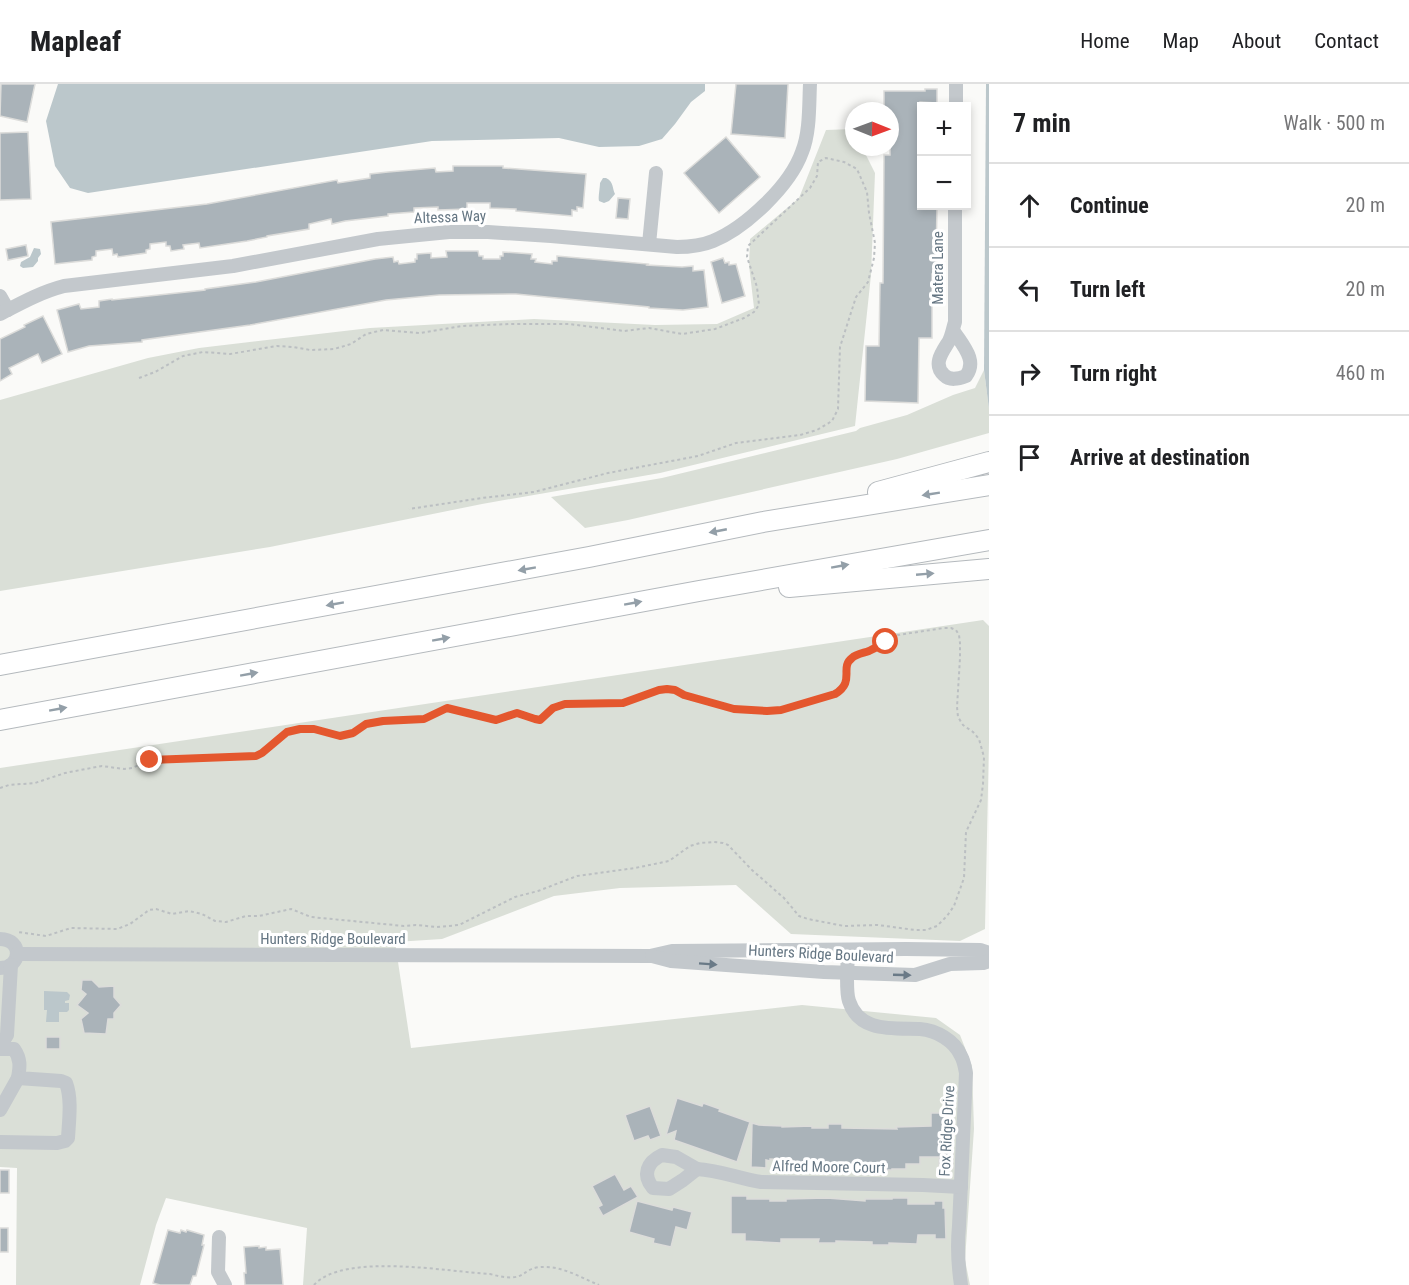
<!DOCTYPE html>
<html lang="en">
<head>
<meta charset="utf-8">
<style>
	body { margin:0; font-family:"Roboto Condensed",sans-serif; background:#f6f6f6; color:#202124 }
	.controls { position:absolute; right:18px; top:18px; display:grid; overflow:hidden; border-radius:0px; box-shadow:0 3px 9px #0003 }
	.controls button { width:54px; height:54px; display:grid; place-items:center; padding:0; border:0; border-bottom:2px solid #e0e0e0; background:#fff; color:#202124; font:30px sans-serif }
	.compass { position:absolute; left:845px; top:18px; width:54px; height:54px; border-radius:50%; background:#fff; box-shadow:0 3px 9px #0003; rotate:91deg }
	.stop { position:absolute; width:18px; height:18px; margin:-14px; border:4px solid #e4572e; border-radius:50%; background:#fff }
	.stop.end { background:#e4572e; border-color:#fff; box-shadow:0 2px 6px #0008 }
	.list { margin:0; padding:0; list-style:none }
	h2 { display:flex; justify-content:space-between; align-items:center; height:78px; margin:0; padding:0 24px; font-size:26px }
	h2 small { font-size:20px; font-weight:400; color:#757577 }
	.list li { display:grid; grid-template-columns:39px 1fr auto; gap:18px; align-items:center; box-sizing:border-box; height:84px; padding:0 24px; border-top:2px solid #e0e0e0 }
	.list b { display:block; font-size:22px; white-space:nowrap }
	.list em { font-size:20px; font-style:normal; color:#757577 }
	.icon { flex:none; width:33px; height:33px; fill:none; stroke:currentColor; stroke-width:2; stroke-linecap:round; stroke-linejoin:round }
	.map { position:relative; flex:none; width:989px; height:1201px; overflow:hidden }
	header { display:flex; align-items:center; gap:36px; box-sizing:border-box; height:84px; padding:0 30px; background:#fff; border-bottom:2px solid #e0e0e0 }
	header strong { font-size:28px }
	nav { display:flex; gap:33px; margin-inline-start:auto; font-size:21px }
	main { display:flex }
	aside { flex:1; background:#fff }
	.map>svg:first-child { display:block }
</style>
</head>
<body>
<header>
<strong>Mapleaf</strong>
<nav><a>Home</a><a>Map</a><a>About</a><a>Contact</a></nav>
</header>
<main>
<div class="map">
<svg width="989" height="1201" viewBox="0 0 989 1201">
	<rect width="100%" height="100%" fill="#fafaf8"/>
	<g fill="#dadfd7">
		<polygon points="853,45 854,63 862,63 875,89 871,191 855,342 660,389 482,420 270,463 0,507 0,316 148,274 199,264 370,244 534,235 655,241 717,240 754,224 749,181 750,155 799,114 826,46"/>
		<polygon points="984,286 989,325 989,349 897,375 628,436 585,444 551,413 662,394 856,347 860,344 907,331 953,311 975,304"/>
		<polygon points="983,536 989,542 989,658 985,845 960,857 791,850 736,801 620,804 554,812 442,855 395,858 411,964 802,921 936,934 960,951 972,982 974,1045 965,1176 970,1201 303,1201 307,1144 166,1114 156,1141 140,1201 16,1201 17,1084 0,1083 0,684"/>
	</g>
	<g fill="#bbc7cb">
		<polygon points="58,0 705,0 705,7 691,18 675,40 662,55 639,62 599,63 559,54 432,57 88,109 70,104 55,82 46,37"/>
		<polygon points="986,0 989,0 989,325 984,286"/>
		<path d="M603 94H606C614 98 612 104 615 110L609 117 604 119 599 117C598 113 600 104 600 99Z"/>
		<polygon points="34,164 40,165 41,170 38,174 38,177 33,183 23,184 20,182 21,178 30,173"/>
		<polygon points="44,907 67,908 70,911 69,916 65,917 65,919 69,919 69,926 67,928 59,928 59,938 46,938 47,926 44,926"/>
	</g>
	<g fill="#aab3b9" stroke="#dcdcda" stroke-width="1.5">
		<polygon points="1,0 35,0 27,38 0,32"/>
		<polygon points="736,0 788,0 785,54 731,50"/>
		<polygon points="925,5 937,5 937,19 920,18 919,122 937,122 936,177 937,177 937,190 932,190 932,254 919,254 918,319 865,317 866,262 879,262 880,199 883,199 884,71 890,71 890,27 884,27 884,7 925,7"/>
		<polygon points="28,48 31,115 0,116 0,49"/>
		<polygon points="726,53 760,93 719,129 684,89"/>
		<polygon points="453,82 503,82 503,84 586,90 583,124 577,123 577,127 572,126 572,132 516,127 516,125 490,124 490,119 467,119 467,125 438,126 438,123 414,124 414,128 388,130 388,132 345,137 332,140 331,135 309,140 309,145 267,152 267,153 247,157 200,164 199,159 183,161 184,165 171,167 170,162 166,162 166,158 150,160 150,165 146,166 146,169 118,173 117,170 113,171 112,165 96,167 96,172 92,173 92,176 55,180 51,138 207,120 337,96 338,99 370,94 370,90 388,88 435,84 436,88 453,87"/>
		<polygon points="618,114 630,115 628,135 616,134"/>
		<polygon points="26,161 28,172 8,176 6,165"/>
		<polygon points="446,167 478,167 479,172 483,172 483,175 500,175 500,172 503,172 503,168 532,170 531,175 536,175 535,178 552,180 552,177 557,177 557,172 648,180 647,181 682,183 693,182 693,187 704,186 708,223 683,226 649,224 649,223 516,210 439,211 386,216 250,241 142,256 142,258 89,262 68,268 57,226 79,220 81,225 99,223 99,217 112,215 112,216 205,206 205,205 256,198 375,175 393,173 394,178 398,177 399,180 415,178 415,175 417,175 417,170 431,169 431,174 447,173"/>
		<polygon points="723,174 725,179 729,178 729,181 736,180 745,212 722,219 711,178"/>
		<polygon points="43,232 62,270 42,279 38,270 9,284 12,290 0,297 0,255 25,243 24,241"/>
		<polygon points="82,896 92,896 99,903 114,902 114,913 121,921 114,929 114,935 108,935 106,950 84,949 81,935 88,929 77,921 86,910 81,906"/>
		<rect x="46" y="953" width="14" height="12"/>
		<polygon points="677,1014 702,1022 703,1019 720,1025 719,1027 750,1038 737,1078 674,1056 676,1047 666,1051"/>
		<polygon points="650,1022 661,1052 650,1056 648,1052 634,1057 625,1031"/>
		<polygon points="931,1029 953,1029 953,1084 939,1084 939,1073 920,1073 920,1080 906,1080 906,1085 892,1085 892,1086 879,1086 879,1084 827,1084 827,1079 792,1079 792,1076 770,1075 770,1077 766,1076 766,1084 751,1083 752,1039 759,1041 782,1042 782,1043 812,1042 812,1044 828,1044 828,1040 842,1040 842,1044 897,1045 896,1043 931,1042"/>
		<rect x="0" y="1086" width="9" height="23"/>
		<polygon points="615,1090 624,1106 631,1102 638,1113 603,1132 598,1123 602,1121 592,1102"/>
		<polygon points="731,1112 747,1112 747,1115 770,1115 770,1117 786,1117 786,1115 827,1114 865,1117 865,1115 892,1115 892,1114 908,1114 908,1120 934,1120 934,1117 943,1117 943,1124 945,1124 946,1155 935,1155 935,1151 918,1151 917,1160 889,1159 889,1161 872,1161 872,1158 836,1157 836,1159 818,1159 819,1155 781,1155 781,1159 745,1157 745,1150 731,1150"/>
		<polygon points="637,1117 672,1126 673,1123 692,1128 687,1146 676,1143 671,1163 653,1159 654,1155 629,1148"/>
		<rect x="0" y="1144" width="8" height="24"/>
		<polygon points="168,1146 180,1149 181,1146 186,1148 187,1146 204,1151 202,1161 204,1161 196,1192 193,1192 190,1201 160,1201 153,1199"/>
		<polygon points="259,1162 259,1164 266,1163 266,1166 280,1165 283,1201 245,1201 244,1189 246,1189 244,1163"/>
	</g>
	<g fill="none" stroke-linecap="round" stroke-linejoin="round">
		<defs>
			<g id="highway">
				<polyline points="878,408 989,378"/>
				<polyline points="789,503 989,485"/>
				<polyline points="0,581 589,473 763,438 989,401"/>
				<polyline points="0,636 699,507 989,456"/>
			</g>
		</defs>
		<use href="#highway" stroke="#b4b9bd" stroke-width="22"/>
		<g stroke="#bbbfc2" stroke-width="2" stroke-dasharray="3 3" stroke-linecap="butt">
			<polyline points="139,294 155,288 183,272 203,268 230,270 277,262 293,263 310,266 334,265 351,260 366,250 383,246 420,249 462,242 511,240 569,240 624,247 649,244 682,250 715,245 744,234 754,228 759,221 757,203 747,173 748,162 810,104 817,92 818,78 826,74 844,78 857,85 867,108 869,129 875,159 874,174 868,198 856,213 840,263 838,325 832,337 817,346 800,351 736,359 698,372 608,389 534,408 482,414 409,425"/>
			<polyline points="0,704 9,701 35,699 65,689 91,684 102,682 124,685 132,684 150,676 256,672 263,669 275,657 287,648 300,645 314,645 341,652 353,649 366,640 383,637 424,635 447,624 496,636 517,629 535,635 540,636 553,624 565,620 623,619 659,606 667,605 675,606 684,611 734,625 767,627 781,626 835,610 842,605 845,601 848,579 852,573 869,567 898,551 944,544 951,544 956,546 959,551 960,559 960,574 957,623 958,633 963,641 973,648 979,655 984,673 983,700 981,716 966,748 964,794 954,822 947,832 937,842 926,846 915,846 878,841 844,842 808,835 799,832 784,814 752,786 728,761 723,759 714,758 700,759 690,762 669,777 635,784 577,792 538,807 515,813 459,841 437,843 416,841 404,842 311,833 291,825 259,832 246,832 226,838 215,837 202,830 189,827 172,830 156,825 149,826 130,840 117,845 71,844 46,852 18,848"/>
			<path d="M314 1201C343 1168 450 1188 490 1190 530 1201 519 1182 545 1183 564 1183 582 1194 599 1201"/>
		</g>
		<g stroke="#c3c8cc" stroke-width="14">
			<polyline points="956,22 956,0"/>
			<polyline points="649,160 656,89"/>
			<polyline points="0,212 8,226"/>
			<path d="M0 230C21 219 41 208 64 202L233 182 378 155 449 148H488L551 152 677 163C689 163 701 162 713 157 745 144 790 102 802 68 810 49 809 21 810 0"/>
			<path d="M953 246C962 261 978 276 966 292 958 295 950 297 944 291 932 280 943 267 949 257 952 251 953 244 955 238V122"/>
			<path d="M0 855C23 855 22 884 0 884"/>
			<path d="M848 866C848 879 845 905 849 917 859 949 894 944 920 945 936 946 955 957 961 972 964 977 965 984 966 989L959 1142C957 1163 958 1181 961 1201"/>
			<polyline points="17,870 650,872 672,867 906,865 980,866 989,869"/>
			<polyline points="652,872 671,877 824,888 915,891 950,880 983,879 989,877"/>
			<polyline points="0,962 7,951 11,881"/>
			<path d="M0 965H14C21 975 20 983 18 994L61 997 66 999C72 1015 69 1036 68 1054L65 1057 57 1059 0 1058"/>
			<polyline points="0,1026 18,994"/>
			<path d="M662 1071 676 1073 697 1085 683 1096 669 1105 653 1104C642 1091 647 1078 662 1071Z"/>
			<path d="M697 1085C719 1086 740 1095 761 1098L923 1101 961 1103"/>
			<polyline points="219,1153 218,1188 225,1201"/>
		</g>
		<use href="#highway" stroke="#fff" stroke-width="20"/>
	</g>
	<defs><path id="oneway-solid" d="M-6-.8H1V-3.2L6.5 0L1 3.2V.8H-6Z" transform="scale(1.5)"/></defs>
	<g fill="#939fa8">
		<use href="#oneway-solid" transform="translate(931 410) rotate(171)"/>
		<use href="#oneway-solid" transform="translate(718 447) rotate(169)"/>
		<use href="#oneway-solid" transform="translate(840 482) rotate(-10)"/>
		<use href="#oneway-solid" transform="translate(527 485) rotate(170)"/>
		<use href="#oneway-solid" transform="translate(925 490) rotate(-5)"/>
		<use href="#oneway-solid" transform="translate(633 519) rotate(-10)"/>
		<use href="#oneway-solid" transform="translate(335 520) rotate(170)"/>
		<use href="#oneway-solid" transform="translate(441 555) rotate(-10)"/>
		<use href="#oneway-solid" transform="translate(249 590) rotate(-10)"/>
		<use href="#oneway-solid" transform="translate(58 625) rotate(-10)"/>
	</g>
	<g fill="#6a7a87">
		<use href="#oneway-solid" transform="translate(708 880) rotate(4)"/>
		<use href="#oneway-solid" transform="translate(902 891) rotate(2)"/>
	</g>
	<g fill="none" stroke-linecap="round" stroke-linejoin="round">
		<path stroke="#e4572e" stroke-width="8" d="M150 676 256 672 262 669 287 648 300 645H314L340 652 353 649 366 640 383 637 424 635 447 624 496 636 517 629 535 635 540 636 553 624 565 620 623 619 659 606 667 605 675 606 684 611 734 625 767 627 781 626 835 610C856 597 839 584 852 574 856 570 864 569 869 567 875 564 881 561 886 558"/>
	</g>
	<g text-anchor="middle" dominant-baseline="central" stroke-width="6" stroke-linejoin="round" paint-order="stroke">
		<g font-size="15" fill="#657683" stroke="#fff">
			<text transform="translate(450 133) rotate(-2)">Altessa Way</text>
			<text transform="translate(938 184) rotate(-90)">Matera Lane</text>
			<text x="333" y="855">Hunters Ridge Boulevard</text>
			<text transform="translate(821 870) rotate(3)">Hunters Ridge Boulevard</text>
			<text transform="translate(947 1047) rotate(-87)">Fox Ridge Drive</text>
			<text transform="translate(829 1083) rotate(1)">Alfred Moore Court</text>
		</g>
	</g>
</svg>
<div class="controls">
<button>+</button>
<button>−</button>
</div>
<svg class="compass" viewBox="-18 -18 36 36"><path d="M0-13l5 13h-10z" fill="#e53935"/><path d="M0 13l5-13h-10z" fill="#757577"/></svg>
<div class="stop" style="left:886px;top:558px"></div>
<div class="stop end" style="left:150px;top:676px"></div>
</div>
<aside>
<h2>7 min<small>Walk · 500 m</small></h2>
<ul class="list">
<li><svg class="icon" aria-label="ahead" viewBox="0 0 24 24"><path d="M12 20V5M6 11l6-6 6 6"/></svg><div><b>Continue</b></div><em>20 m</em></li>
<li><svg class="icon" aria-label="left" viewBox="0 0 24 24"><path d="M17 20v-9H6M10 6l-5 5 5 5"/></svg><div><b>Turn left</b></div><em>20 m</em></li>
<li><svg class="icon" aria-label="right" viewBox="0 0 24 24"><path d="M7 20v-9h11M14 6l5 5-5 5"/></svg><div><b>Turn right</b></div><em>460 m</em></li>
<li><svg class="icon" aria-label="arrive" viewBox="0 0 24 24"><path d="M6 21V4h12l-3 4 3 4H6"/></svg><div><b>Arrive at destination</b></div></li>
</ul>
</aside>
</main>
</body>
</html>
